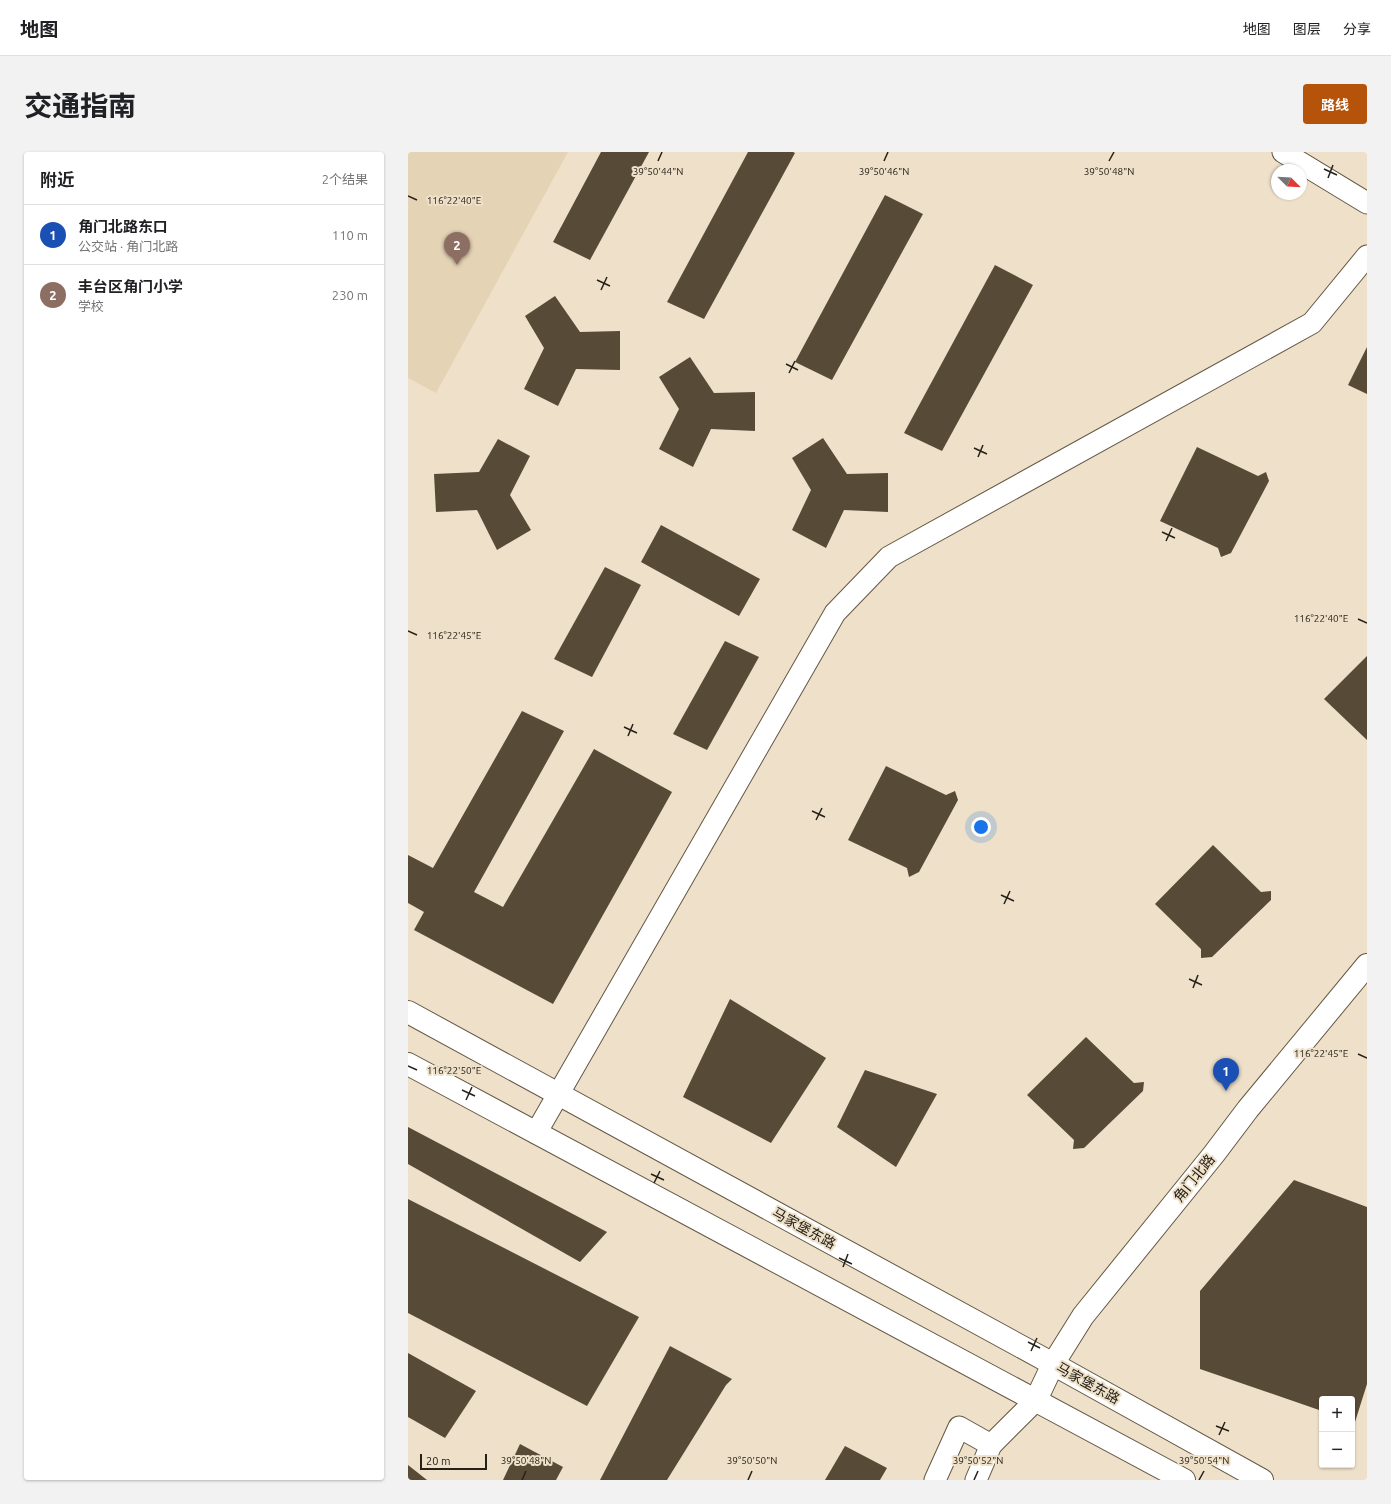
<!DOCTYPE html>
<html lang="zh">
<head>
<meta charset="utf-8">
<style>
	body { margin:0; font-family:Ubuntu,"Noto Sans SC",sans-serif; background:#f2f2f2; color:#202124 }
	.controls { position:absolute; right:12px; bottom:12px; display:grid; overflow:hidden; border-radius:4px; box-shadow:0 1px 3px #0004 }
	.controls button { width:36px; height:36px; display:grid; place-items:center; padding:0; border:0; border-bottom:1px solid #e0e0e0; background:#fff; color:#202124; font:20px sans-serif }
	.compass { position:absolute; left:863px; top:12px; width:36px; height:36px; border-radius:50%; background:#fff; box-shadow:0 1px 3px #0004; rotate:114deg }
	.scale { position:absolute; left:12px; bottom:10px; width:67px; box-sizing:border-box; padding-left:4px; border:2px solid #262118; border-top:0; font-size:11px; line-height:14px; white-space:nowrap; color:#262118; -webkit-text-stroke:3px #eee0c9; paint-order:stroke }
	.you { position:absolute; left:573px; top:675px; width:14px; height:14px; margin:-10px; border:3px solid #fff; border-radius:50%; background:#1a73e8; box-shadow:0 0 0 6px #1a73e833 }
	.badge { display:grid; place-items:center; width:26px; height:26px; border-radius:50%; background:#b45309; color:#fff; font-size:13px; font-weight:700 }
	.pin { position:absolute; translate:-50% -33px; filter:drop-shadow(0 1px 2px #0008) }
	.pin::after { content:''; position:absolute; top:21px; width:14px; height:12px; background:inherit; clip-path:polygon(0 0,100% 0,50% 100%) }
	.list { margin:0; padding:0; list-style:none }
	h2 { display:flex; justify-content:space-between; align-items:center; height:52px; margin:0; padding:0 16px; font-size:17px }
	h2 small { font-size:13px; font-weight:400; color:#757577 }
	.list li { display:grid; grid-template-columns:26px 1fr auto; gap:12px; align-items:center; box-sizing:border-box; height:60px; padding:0 16px; border-top:1px solid #e0e0e0 }
	.list b { display:block; font-size:15px; white-space:nowrap }
	.list p { margin:0; font-size:13px; white-space:nowrap; color:#757577 }
	.list em { font-size:13px; font-style:normal; color:#757577 }
	.map { position:relative; flex:none; width:959px; height:1328px; overflow:hidden; border-radius:4px }
	header { display:flex; align-items:center; gap:24px; box-sizing:border-box; height:56px; padding:0 20px; background:#fff; border-bottom:1px solid #e0e0e0 }
	header strong { font-size:19px }
	nav { display:flex; gap:22px; margin-inline-start:auto; font-size:14px }
	.intro { display:flex; align-items:center; justify-content:space-between; box-sizing:border-box; height:96px; padding:0 24px }
	h1 { margin:0; font-size:28px }
	.button { padding:10px 18px; border-radius:4px; background:#b45309; color:#fff; font-size:14px; font-weight:700 }
	main { display:flex; gap:24px; padding:0 24px }
	aside { flex:1; background:#fff; border-radius:4px; box-shadow:0 1px 3px #0004 }
	.map>svg:first-child { display:block }
</style>
</head>
<body>
<header>
<strong>地图</strong>
<nav><a>地图</a><a>图层</a><a>分享</a></nav>
</header>
<div class="intro"><h1>交通指南</h1><a class="button">路线</a></div>
<main>
<aside>
<h2>附近<small>2个结果</small></h2>
<ul class="list">
<li><span class="badge" style="background:#1a4fb4">1</span><div><b>角门北路东口</b><p>公交站 · 角门北路</p></div><em>110 m</em></li>
<li><span class="badge" style="background:#8d6e63">2</span><div><b>丰台区角门小学</b><p>学校</p></div><em>230 m</em></li>
</ul>
</aside>
<div class="map">
<svg width="959" height="1328" viewBox="0 0 959 1328">
	<rect width="100%" height="100%" fill="#eee0c9"/>
	<polygon fill="#e5d3b5" points="0,0 160,0 28,241 0,226"/>
	<g fill="#574b38">
		<polygon points="193,0 241,0 182,108 145,90"/>
		<polygon points="340,0 385,0 387,1 296,167 259,150"/>
		<polygon points="477,43 515,62 424,228 387,210"/>
		<polygon points="587,113 625,133 534,299 496,281"/>
		<polygon points="147,144 172,180 212,179 212,218 168,217 150,254 116,237 136,196 117,164"/>
		<polygon points="959,195 959,242 940,233"/>
		<polygon points="282,205 306,241 347,240 347,279 303,277 285,315 251,297 271,257 251,225"/>
		<polygon points="415,286 439,322 480,321 480,360 436,358 418,396 384,378 403,338 384,306"/>
		<polygon points="90,287 122,304 102,343 123,378 89,398 69,358 28,360 26,322 71,320"/>
		<polygon points="789,295 850,324 858,320 861,329 823,401 813,405 810,396 752,369"/>
		<polygon points="253,373 352,427 331,464 233,410"/>
		<polygon points="197,415 233,433 184,525 146,507"/>
		<polygon points="317,489 351,505 299,598 265,582"/>
		<polygon points="959,504 959,588 916,547"/>
		<polygon points="114,559 156,579 66,740 95,755 186,597 264,640 145,852 6,778 16,760 0,751 0,703 25,716"/>
		<polygon points="478,614 538,643 547,639 550,648 511,720 501,725 499,716 440,688"/>
		<polygon points="805,693 853,740 863,739 863,748 804,805 793,806 793,797 747,752"/>
		<polygon points="322,847 418,906 363,991 275,945"/>
		<polygon points="678,885 726,931 736,930 735,939 676,996 665,997 666,988 619,943"/>
		<polygon points="457,918 529,942 488,1015 429,975"/>
		<polygon points="0,975 199,1080 172,1110 0,1012"/>
		<polygon points="886,1028 959,1055 959,1232 947,1270 944,1269 944,1247 914,1247 914,1259 792,1217 792,1139"/>
		<polygon points="0,1047 231,1165 179,1254 0,1161"/>
		<polygon points="262,1194 324,1227 318,1233 259,1328 192,1328"/>
		<polygon points="0,1201 68,1239 37,1286 0,1265"/>
		<polygon points="112,1292 155,1315 148,1328 95,1328"/>
		<polygon points="437,1294 479,1316 472,1328 417,1328"/>
		<polygon points="0,1313 19,1328 0,1328"/>
	</g>
	<g fill="none" stroke-linecap="round" stroke-linejoin="round">
		<defs>
			<g id="minor">
				<polyline points="875,0 959,51"/>
				<polyline points="128,981 427,461 481,405 904,171 959,104"/>
				<polyline points="527,1328 551,1275 583,1293"/>
				<polyline points="568,1328 583,1293 628,1248"/>
			</g>
			<polyline id="tertiary" points="628,1248 645,1212 675,1164 806,1002 840,957 959,813"/>
			<g id="secondary">
				<polyline points="0,860 645,1212 854,1328"/>
				<polyline points="0,912 776,1328"/>
			</g>
		</defs>
		<use href="#minor" stroke="#645844" stroke-width="23"/>
		<use href="#tertiary" stroke="#645844" stroke-width="24"/>
		<use href="#secondary" stroke="#645844" stroke-width="24"/>
		<use href="#minor" stroke="#fff" stroke-width="21"/>
		<use href="#tertiary" stroke="#fff" stroke-width="22"/>
		<use href="#secondary" stroke="#fff" stroke-width="22"/>
	</g>
	<path fill="none" stroke="#262118" stroke-width="1.5" d="M250 9 254 0M476 9 480 0M701 9 706 0M916 17 929 23M920 26 925 13M0 44 9 48M189 128 202 134M193 138 199 125M378 212 390 218M381 221 387 209M566 296 579 302M570 305 575 293M754 380 767 386M758 389 764 376M950 467 959 471M0 479 9 483M216 575 229 581M220 584 225 572M404 659 417 665M408 668 414 656M593 743 606 749M596 752 602 739M781 827 794 833M785 836 790 823M950 902 959 906M0 914 9 918M54 938 67 944M58 948 64 935M243 1022 256 1028M246 1031 252 1019M431 1106 444 1112M435 1115 440 1102M620 1190 632 1196M623 1199 629 1186M808 1274 821 1279M811 1283 817 1270M114 1328 118 1319M340 1328 344 1319M566 1328 570 1319M791 1328 796 1319"/>
	<g text-anchor="middle" dominant-baseline="central" stroke-width="4" stroke-linejoin="round" paint-order="stroke">
		<g font-size="14" fill="#262118" stroke="#eee0c9">
			<text transform="translate(786 1026) rotate(-51)">角门北路</text>
			<text transform="translate(396 1076) rotate(29)">马家堡东路</text>
			<text transform="translate(680 1231) rotate(29)">马家堡东路</text>
		</g>
	</g>
	<g font-size="10" text-anchor="middle" fill="#262118" stroke="#eee0c9" stroke-width="4" stroke-linejoin="round" paint-order="stroke">
		<text x="250" y="23">39°50'44"N</text>
		<text x="476" y="23">39°50'46"N</text>
		<text x="701" y="23">39°50'48"N</text>
		<text x="46" y="52">116°22'40"E</text>
		<text x="913" y="470">116°22'40"E</text>
		<text x="46" y="487">116°22'45"E</text>
		<text x="913" y="905">116°22'45"E</text>
		<text x="46" y="922">116°22'50"E</text>
		<text x="118" y="1312">39°50'48"N</text>
		<text x="344" y="1312">39°50'50"N</text>
		<text x="570" y="1312">39°50'52"N</text>
		<text x="796" y="1312">39°50'54"N</text>
	</g>
</svg>
<div class="controls">
<button>+</button>
<button>−</button>
</div>
<svg class="compass" viewBox="-18 -18 36 36"><path d="M0-13l5 13h-10z" fill="#e53935"/><path d="M0 13l5-13h-10z" fill="#757577"/></svg>
<div class="scale">20 m</div>
<div class="you"></div>
<div class="pin badge" style="left:818px;top:939px;background:#1a4fb4">1</div>
<div class="pin badge" style="left:49px;top:113px;background:#8d6e63">2</div>
</div>
</main>
</body>
</html>
